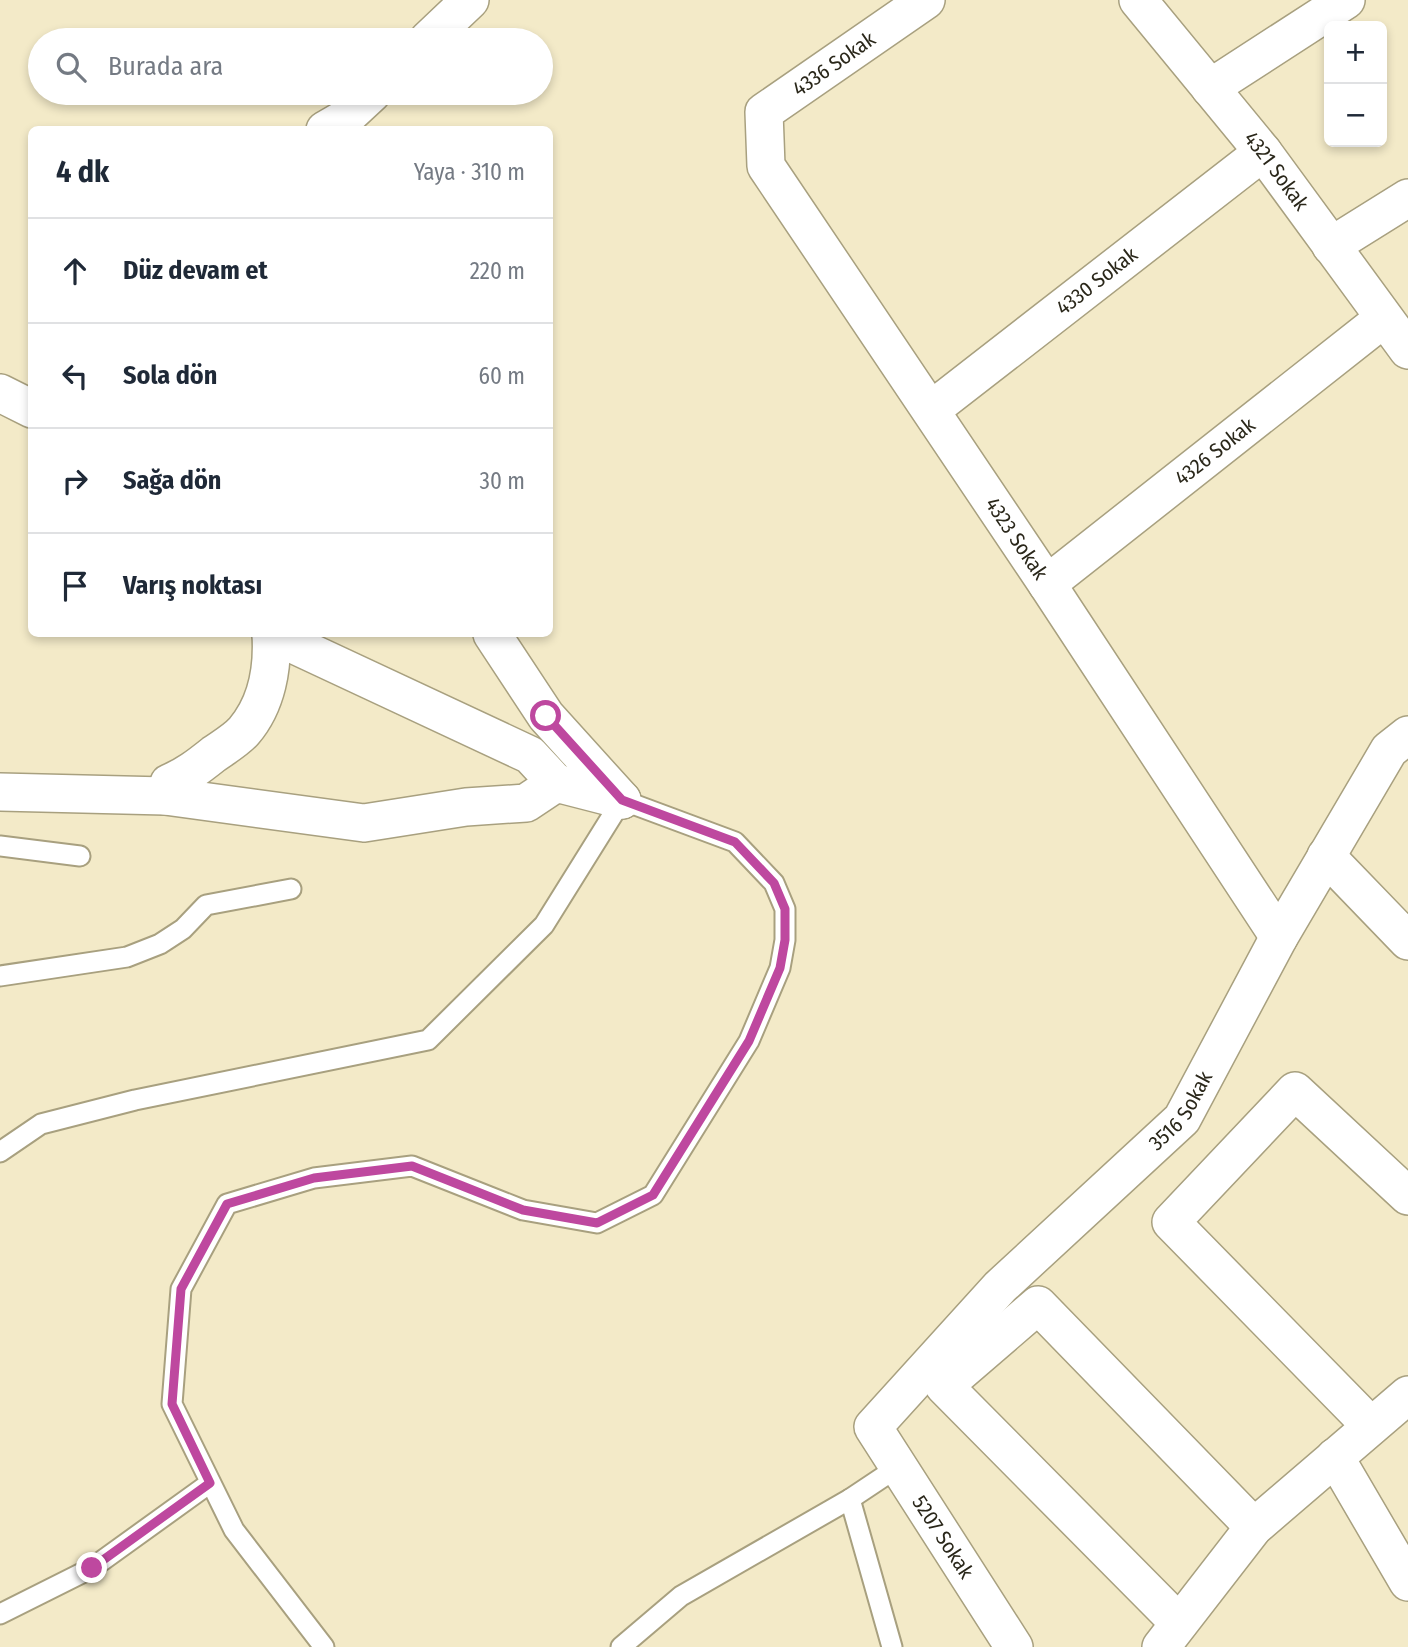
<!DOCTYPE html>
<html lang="tr">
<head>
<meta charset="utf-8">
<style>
	body { margin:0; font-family:"Fira Sans Condensed",sans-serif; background:#f2f2f3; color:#1f2937 }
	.controls { position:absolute; right:21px; top:21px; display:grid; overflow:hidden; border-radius:10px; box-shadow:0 4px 10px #0003 }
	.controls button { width:63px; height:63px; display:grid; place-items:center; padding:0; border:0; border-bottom:2px solid #e0e1e3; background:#fff; color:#1f2937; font:35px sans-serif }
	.stop { position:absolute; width:21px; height:21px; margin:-16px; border:5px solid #be489f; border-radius:50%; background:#fff }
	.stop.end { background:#be489f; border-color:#fff; box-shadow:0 2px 7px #0008 }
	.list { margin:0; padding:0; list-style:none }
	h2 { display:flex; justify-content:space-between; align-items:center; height:91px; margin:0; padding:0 28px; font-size:30px }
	h2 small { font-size:23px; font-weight:400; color:#747a83 }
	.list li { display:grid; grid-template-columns:46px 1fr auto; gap:21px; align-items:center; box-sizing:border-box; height:105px; padding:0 28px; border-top:2px solid #e0e1e3 }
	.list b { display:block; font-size:26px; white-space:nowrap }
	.list em { font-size:23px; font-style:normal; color:#747a83 }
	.icon { flex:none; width:38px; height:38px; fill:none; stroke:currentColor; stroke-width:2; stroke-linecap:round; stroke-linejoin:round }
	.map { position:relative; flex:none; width:1408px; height:1647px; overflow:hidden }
	.search { position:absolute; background:#fff; box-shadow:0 4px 10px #0003; left:28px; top:28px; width:525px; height:77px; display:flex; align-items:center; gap:18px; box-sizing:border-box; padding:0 24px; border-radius:38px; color:#747a83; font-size:26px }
	.panel { position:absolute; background:#fff; box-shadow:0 4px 10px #0003; left:28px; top:126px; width:525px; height:511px; border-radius:10px }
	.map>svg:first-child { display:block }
</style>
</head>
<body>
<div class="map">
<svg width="1408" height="1647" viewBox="0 0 1408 1647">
	<rect width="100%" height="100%" fill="#f3eac8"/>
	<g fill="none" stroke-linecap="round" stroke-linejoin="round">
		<defs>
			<g id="lane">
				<polyline points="0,846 80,856"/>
				<polyline points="0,976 127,957 160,944 183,929 206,905 291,889"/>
				<polyline points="0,1152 41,1124 135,1100 428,1040 544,925 622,800 735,842 774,883 785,909 785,940 780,968 749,1041 653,1195 597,1223 523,1210 412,1166 314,1178 227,1204 181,1289 172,1404 234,1530 324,1647"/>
				<polyline points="850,1499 898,1467"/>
				<polyline points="0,1614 92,1568 210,1483"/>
				<polyline points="621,1647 681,1596 850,1499 892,1647"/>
			</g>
			<g id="street">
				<path id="s1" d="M926 0 764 112 766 166 1047 584 1279 937"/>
				<path id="s2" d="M1138 0 1263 152 1408 350"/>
				<polyline points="428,40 470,0"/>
				<polyline points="1210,88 1346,0"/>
				<polyline points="325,130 344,119 372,93"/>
				<polyline points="1331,246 1408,198"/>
				<polyline points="0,393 32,409"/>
				<path id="s3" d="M931 410 1263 152"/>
				<path id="s4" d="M1047 584 1383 319"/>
				<polyline points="271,634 530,755 556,783"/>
				<polyline points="492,634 546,716 622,800"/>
				<polyline points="0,792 165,796 364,823 466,807 526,803 556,783 622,800"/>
				<path d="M165 796 169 783C186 776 199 766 214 754 224 747 236 740 244 731 267 704 273 667 271 634"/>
				<polyline points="1326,856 1408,941"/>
				<polyline points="1371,1426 1171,1222 1295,1091 1408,1196"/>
				<polyline points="1335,1457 1408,1582"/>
				<polyline points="1179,1623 944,1386 1038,1305 1254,1527"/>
				<path id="s5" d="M1014 1647 873 1427 1000 1287 1182 1119 1279 937 1389 750 1408 735"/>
				<polyline points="1161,1647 1254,1527 1408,1395"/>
			</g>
		</defs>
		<use href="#lane" stroke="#a8a07f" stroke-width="23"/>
		<use href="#street" stroke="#a8a07f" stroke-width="40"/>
		<use href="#lane" stroke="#fff" stroke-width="19"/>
		<use href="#street" stroke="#fff" stroke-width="37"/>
	</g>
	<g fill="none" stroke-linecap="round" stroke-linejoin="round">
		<polyline stroke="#be489f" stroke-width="9" points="92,1568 210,1483 172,1404 181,1289 227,1204 314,1178 412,1166 523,1210 597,1223 653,1195 749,1041 780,968 785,940 785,909 774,883 735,842 622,800 546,716"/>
	</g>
	<g text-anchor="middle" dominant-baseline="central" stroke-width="5" stroke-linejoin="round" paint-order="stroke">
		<g font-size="21" fill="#2a271a" stroke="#fff">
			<text transform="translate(834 64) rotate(-35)">4336 Sokak</text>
			<text stroke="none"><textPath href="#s2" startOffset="220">4321 Sokak</textPath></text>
			<text stroke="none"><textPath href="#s3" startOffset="210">4330 Sokak</textPath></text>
			<text stroke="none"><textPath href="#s4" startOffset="214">4326 Sokak</textPath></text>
			<text stroke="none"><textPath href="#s1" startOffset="700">4323 Sokak</textPath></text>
			<text stroke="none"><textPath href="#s5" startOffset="704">3516 Sokak</textPath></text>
			<text transform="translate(943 1537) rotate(57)">5207 Sokak</text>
		</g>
	</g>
</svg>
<div class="controls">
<button>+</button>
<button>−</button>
</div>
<div class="stop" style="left:546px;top:716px"></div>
<div class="stop end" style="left:92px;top:1568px"></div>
<div class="search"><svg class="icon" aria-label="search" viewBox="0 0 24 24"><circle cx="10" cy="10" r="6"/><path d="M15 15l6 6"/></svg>Burada ara</div>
<section class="panel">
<h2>4 dk<small>Yaya · 310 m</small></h2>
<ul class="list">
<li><svg class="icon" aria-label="ahead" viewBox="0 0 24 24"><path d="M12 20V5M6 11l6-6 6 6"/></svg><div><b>Düz devam et</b></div><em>220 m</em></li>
<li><svg class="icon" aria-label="left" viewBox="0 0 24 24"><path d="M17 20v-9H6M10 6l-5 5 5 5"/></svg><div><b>Sola dön</b></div><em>60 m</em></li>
<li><svg class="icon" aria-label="right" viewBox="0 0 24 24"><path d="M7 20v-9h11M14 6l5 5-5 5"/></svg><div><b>Sağa dön</b></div><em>30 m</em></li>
<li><svg class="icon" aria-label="arrive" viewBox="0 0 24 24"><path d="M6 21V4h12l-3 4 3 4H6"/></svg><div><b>Varış noktası</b></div></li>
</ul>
</section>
</div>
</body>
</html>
